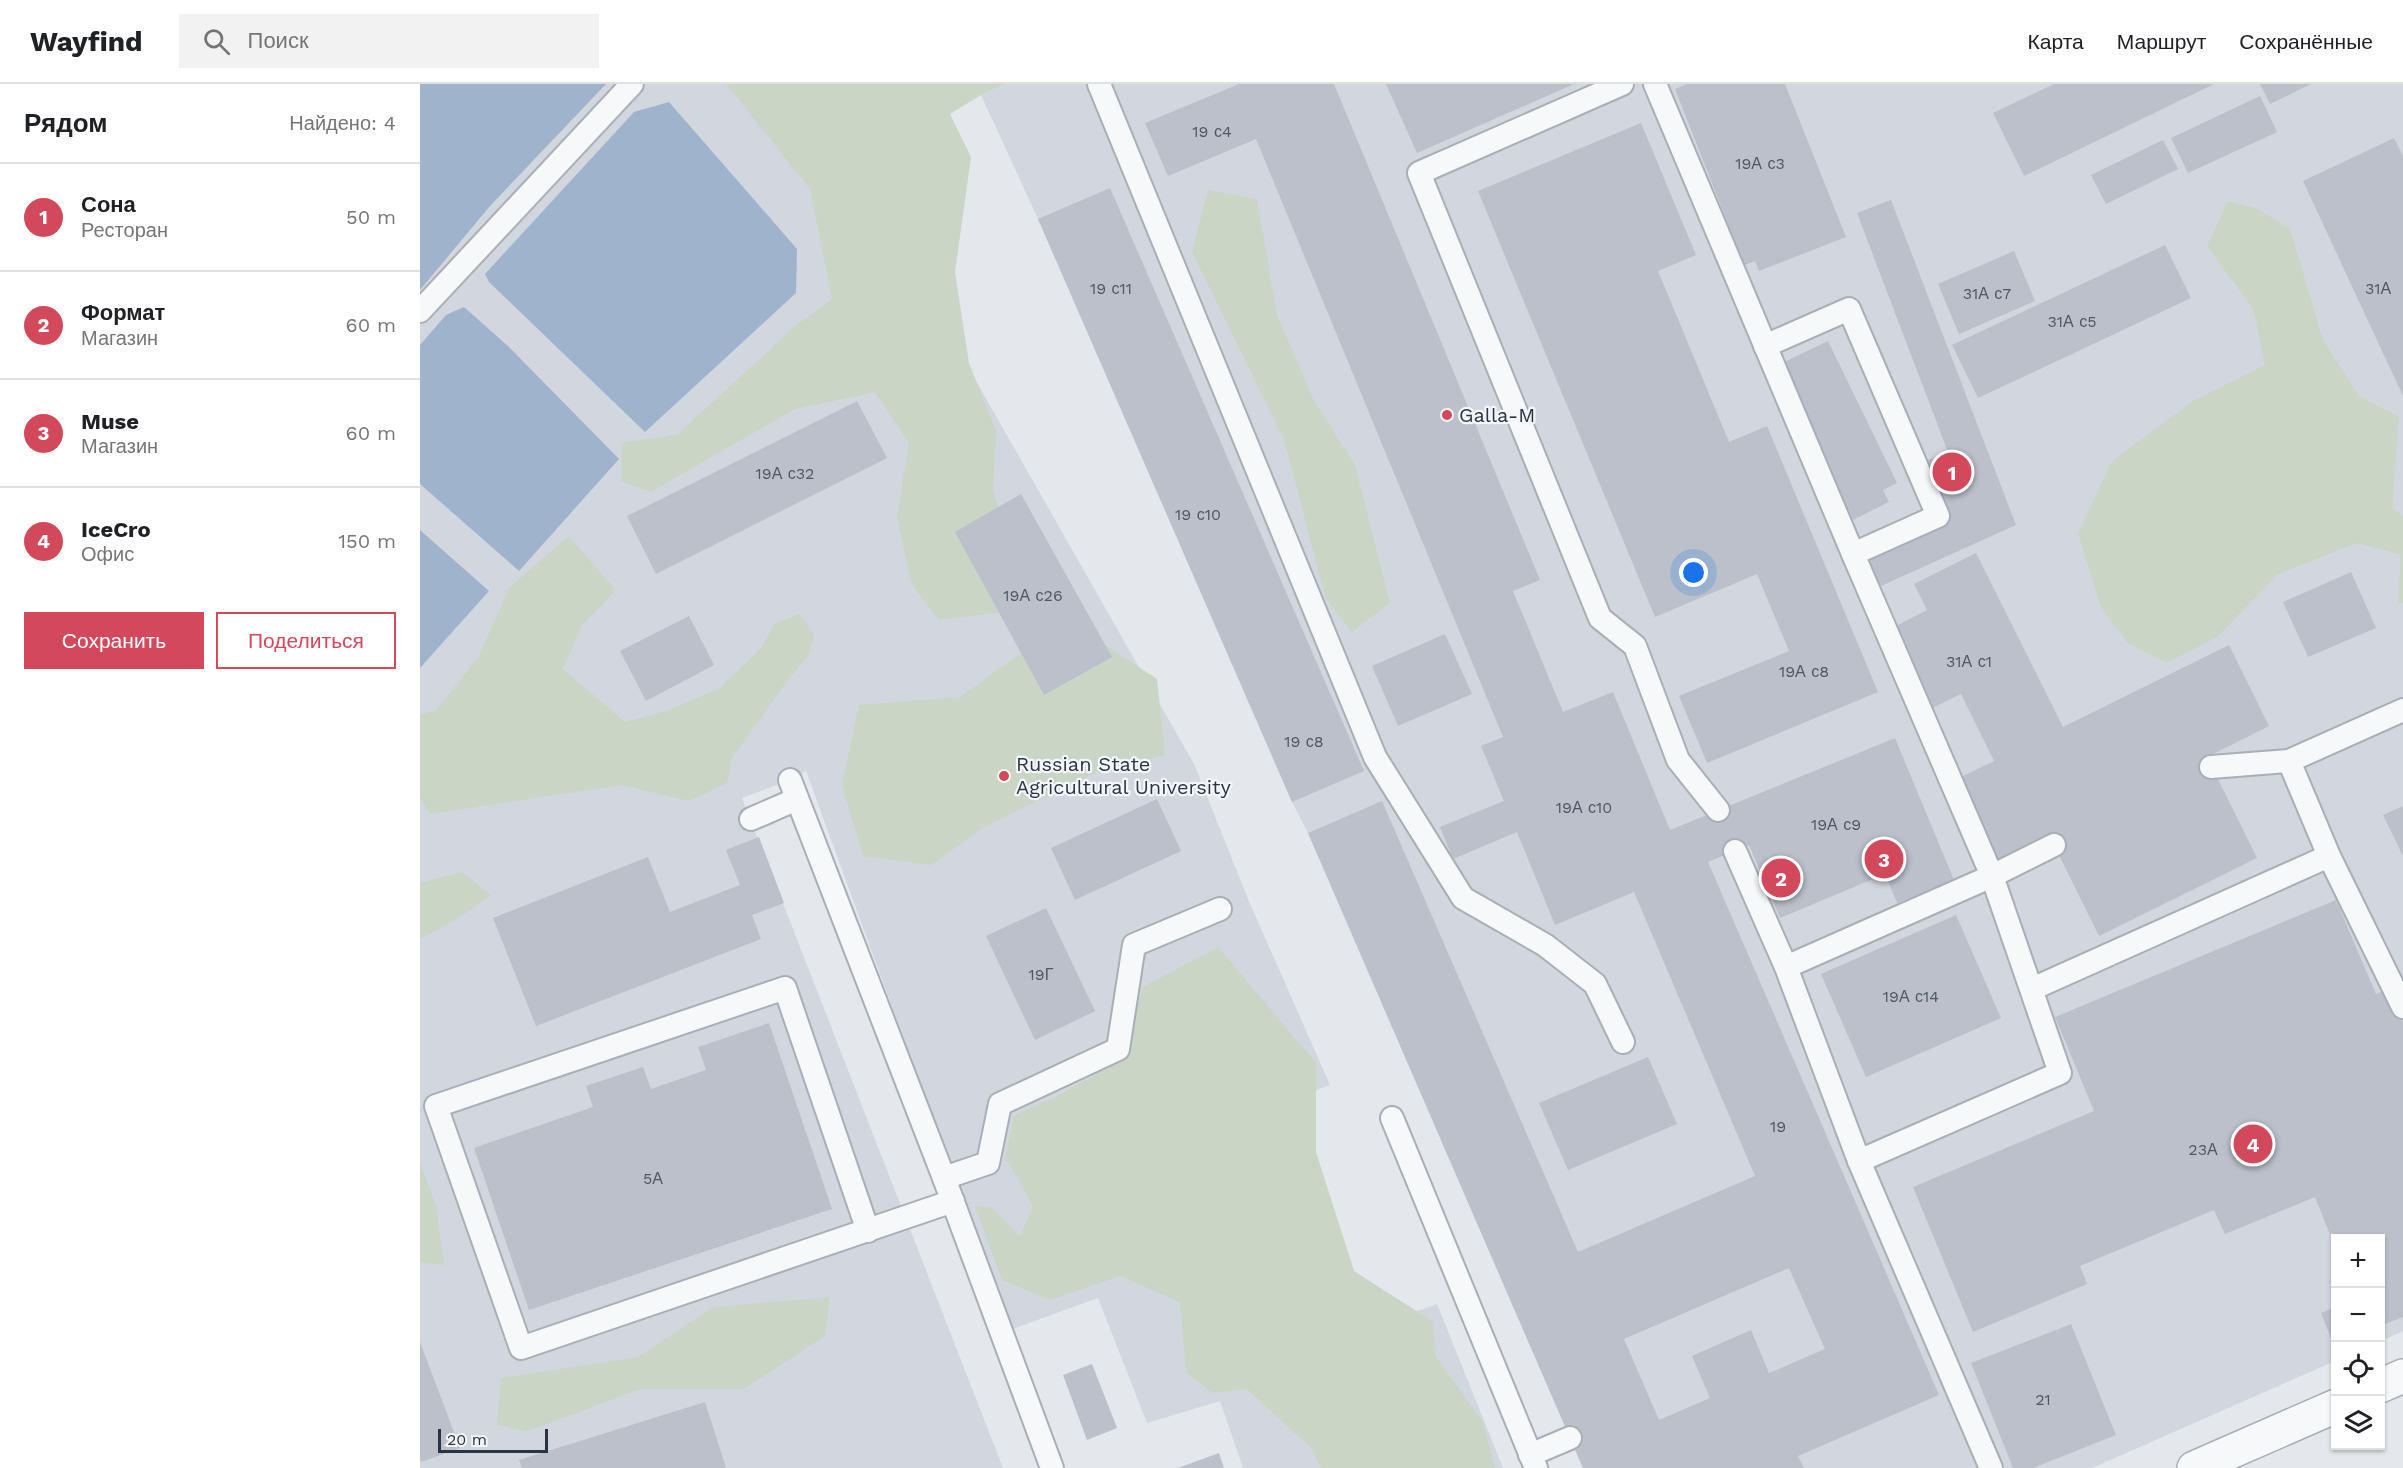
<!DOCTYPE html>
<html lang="ru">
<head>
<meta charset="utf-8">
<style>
	body { margin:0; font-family:"Work Sans",sans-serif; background:#f2f2f2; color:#202124 }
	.controls { position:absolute; right:18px; bottom:18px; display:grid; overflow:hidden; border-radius:0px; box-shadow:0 2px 4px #0004 }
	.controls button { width:54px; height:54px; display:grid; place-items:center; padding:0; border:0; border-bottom:2px solid #e0e0e0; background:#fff; color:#202124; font:30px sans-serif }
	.scale { position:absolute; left:18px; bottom:15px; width:110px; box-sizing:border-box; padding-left:6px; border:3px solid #2b3445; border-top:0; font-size:16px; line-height:21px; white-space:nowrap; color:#2b3445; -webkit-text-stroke:4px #f4f6f9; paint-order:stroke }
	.you { position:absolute; left:1274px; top:489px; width:21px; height:21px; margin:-15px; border:4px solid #fff; border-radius:50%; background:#1a73e8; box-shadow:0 0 0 9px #1a73e833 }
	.badge { display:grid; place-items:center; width:39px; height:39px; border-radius:50%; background:#d1495b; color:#fff; font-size:20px; font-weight:700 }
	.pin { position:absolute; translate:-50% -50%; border:3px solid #fff; box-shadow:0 2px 6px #0006 }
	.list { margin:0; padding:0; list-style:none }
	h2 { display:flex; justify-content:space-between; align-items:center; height:78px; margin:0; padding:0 24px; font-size:26px }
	h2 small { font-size:20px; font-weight:400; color:#757577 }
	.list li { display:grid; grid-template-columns:39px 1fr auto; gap:18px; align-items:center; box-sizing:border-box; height:108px; padding:0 24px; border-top:2px solid #e0e0e0 }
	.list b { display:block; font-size:22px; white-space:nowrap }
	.list p { margin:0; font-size:20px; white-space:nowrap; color:#757577 }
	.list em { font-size:20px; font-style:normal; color:#757577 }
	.actions { display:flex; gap:12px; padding:18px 24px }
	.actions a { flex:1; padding:14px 0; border:2px solid #d1495b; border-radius:0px; text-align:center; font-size:21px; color:#d1495b }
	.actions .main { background:#d1495b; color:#fff }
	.icon { flex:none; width:33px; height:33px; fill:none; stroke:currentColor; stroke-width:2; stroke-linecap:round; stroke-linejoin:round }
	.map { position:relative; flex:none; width:1983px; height:1384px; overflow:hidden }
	header { display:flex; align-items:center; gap:36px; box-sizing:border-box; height:84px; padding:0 30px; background:#fff; border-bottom:2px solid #e0e0e0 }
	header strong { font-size:28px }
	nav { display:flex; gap:33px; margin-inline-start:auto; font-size:21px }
	.search { width:420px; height:54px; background:#f2f2f2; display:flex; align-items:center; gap:15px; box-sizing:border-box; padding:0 21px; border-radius:0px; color:#757577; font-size:22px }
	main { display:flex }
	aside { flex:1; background:#fff }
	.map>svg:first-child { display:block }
</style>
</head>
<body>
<header>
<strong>Wayfind</strong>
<div class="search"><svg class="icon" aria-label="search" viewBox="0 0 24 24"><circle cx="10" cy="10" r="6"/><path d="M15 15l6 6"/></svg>Поиск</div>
<nav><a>Карта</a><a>Маршрут</a><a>Сохранённые</a></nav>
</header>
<main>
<aside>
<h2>Рядом<small>Найдено: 4</small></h2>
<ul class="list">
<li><span class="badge">1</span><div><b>Сона</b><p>Ресторан</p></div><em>50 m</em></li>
<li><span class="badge">2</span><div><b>Формат</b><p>Магазин</p></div><em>60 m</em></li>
<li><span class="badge">3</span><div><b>Muse</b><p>Магазин</p></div><em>60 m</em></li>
<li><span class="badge">4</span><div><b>IceCro</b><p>Офис</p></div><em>150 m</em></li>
</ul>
<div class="actions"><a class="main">Сохранить</a><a>Поделиться</a></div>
</aside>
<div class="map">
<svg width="1983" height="1384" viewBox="0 0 1983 1384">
	<rect width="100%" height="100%" fill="#e4e7ec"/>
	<g fill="#d2d6de">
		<polygon points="0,0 387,0 774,680 828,815 910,1001 859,1020 940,1248 1017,1220 1083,1384 823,1384 800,1317 727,1339 678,1214 590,1246 386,687 370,696 322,714 583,1384 0,1384"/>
		<polygon points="585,0 1983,0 1983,1247 1961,1257 1960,1154 1916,1154 1915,1277 1672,1384 1163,1384 888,749 872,718 618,135 561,11"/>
	</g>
	<g fill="#c9d6c5">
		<polygon points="306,0 585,0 561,11 530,30 551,73 535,188 549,279 576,347 573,403 601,526 519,536 492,501 477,434 489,359 455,308 375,325 231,408 201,397 202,359 258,350 374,243 412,215 390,105"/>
		<polygon points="788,106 837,115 857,231 894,317 935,381 970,519 932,548 906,515 864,356 772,168"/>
		<polygon points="1808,117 1838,125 1870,145 1903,256 1939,312 1979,333 1972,424 1983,432 1983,519 1978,520 1981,471 1937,459 1858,490 1797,553 1746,579 1707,559 1681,523 1658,449 1692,377 1773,317 1845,281 1833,225 1787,162"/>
		<polygon points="148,452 196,506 162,541 143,585 205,638 246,627 298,605 338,568 355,540 379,530 394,550 388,572 367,597 312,674 307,699 269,717 202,701 10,730 0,713 0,631 16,626 58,574 89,504"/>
		<polygon points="642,559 687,562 737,595 745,671 672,690 561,745 511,781 443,772 422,701 439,621 540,613 609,563"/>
		<polygon points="42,788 71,811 37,835 0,855 0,799"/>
		<polygon points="798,863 896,979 896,1068 934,1187 1012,1237 1016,1273 1063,1338 1075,1384 901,1384 892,1365 827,1305 793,1309 766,1289 760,1218 700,1192 630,1216 582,1196 555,1122 572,1124 600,1152 613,1122 585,1073 594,1032 633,1014 702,976 723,903"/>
		<polygon points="0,1079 16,1122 24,1181 0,1178"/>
		<polygon points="410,1213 405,1252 324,1305 220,1305 108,1347 77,1341 81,1294 218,1273 293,1223"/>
	</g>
	<g fill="#9fb4cc">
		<polygon points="0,0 186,0 70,122 0,206"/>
		<polygon points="249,18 377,165 376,209 225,348 69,198 65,190 214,28"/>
		<polygon points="44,223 89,263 199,375 99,487 0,400 0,261 26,231"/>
		<polygon points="0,446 69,507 0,584"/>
	</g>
	<g fill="#bbc0ca" fill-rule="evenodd">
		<path d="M819 0H914L1120 496 1093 507 1143 628 1193 608 1250 746 1475 654 1534 796 1477 819 1465 790 1360 834 1329 761 1288 778 1519 1311 1378 1372 1384 1384H1163L888 749 962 717 1158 1168 1335 1092 1214 808 1135 841 1097 748 1033 775 1020 743 1084 717 1061 662 1083 653 836 55 748 92 725 39ZM1369 1184 1405 1265 1349 1289 1331 1246 1272 1272 1290 1314 1239 1336 1204 1255Z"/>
		<polygon points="966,0 1154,0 997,69"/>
		<polygon points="1267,0 1365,0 1426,153 1339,187 1335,177 1324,181 1255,5"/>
		<polygon points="1634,0 1794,0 1604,92 1573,29"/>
		<polygon points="1840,0 1891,0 1850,20"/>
		<polygon points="1840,12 1857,48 1768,89 1751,54"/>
		<polygon points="1221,39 1276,171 1238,187 1309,358 1347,342 1458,608 1287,679 1259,612 1369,567 1337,490 1235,533 1058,107"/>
		<polygon points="1974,54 1983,72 1983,312 1883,97"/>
		<polygon points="1743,56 1758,85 1686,120 1671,91"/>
		<polygon points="690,104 944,687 872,718 618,135"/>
		<polygon points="1471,116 1596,441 1452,506 1438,475 1531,434 1508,376 1528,368 1437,129"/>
		<polygon points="1745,161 1771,214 1558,314 1532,261"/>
		<polygon points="1594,167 1615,217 1539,250 1518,200"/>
		<polygon points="1408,257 1477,399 1463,406 1469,418 1433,436 1358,281"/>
		<polygon points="437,317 467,374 236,490 207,432"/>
		<polygon points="601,410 692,573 624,611 535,448"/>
		<polygon points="1556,469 1643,643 1809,561 1849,642 1787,673 1837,774 1679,852 1629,751 1579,775 1539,694 1574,677 1541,610 1512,624 1472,544 1507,526 1494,500"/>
		<polygon points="1931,488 1956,544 1888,573 1863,518"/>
		<polygon points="269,532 294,581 226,617 200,567"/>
		<polygon points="1025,550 1052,610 978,642 952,582"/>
		<polygon points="737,715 761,767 655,816 631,764"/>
		<polygon points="1983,722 1983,772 1963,731"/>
		<polygon points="339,753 364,819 332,831 341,855 116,942 73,834 228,773 250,828 320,801 306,766"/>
		<polygon points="1916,816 1956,910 1969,905 1983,939 1983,1233 1960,1242 1960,1154 1916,1154 1915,1163 1895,1113 1805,1150 1794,1126 1660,1182 1667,1200 1553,1248 1493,1103 1674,1027 1635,933"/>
		<polygon points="626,824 675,927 615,956 566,852"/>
		<polygon points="1536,831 1581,934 1446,993 1401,890"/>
		<polygon points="349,939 412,1125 109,1226 54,1064 173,1023 166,1002 223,983 231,1005 286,986 278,963"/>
		<polygon points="1228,973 1257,1040 1148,1086 1119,1019"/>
		<polygon points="1916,1223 1916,1264 1915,1264 1901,1229"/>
		<polygon points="1651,1240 1696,1351 1613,1384 1593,1384 1551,1279"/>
		<polygon points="0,1258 40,1364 1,1378 0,1375"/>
		<polygon points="672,1280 697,1344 667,1356 643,1291"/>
		<polygon points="285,1318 306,1384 102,1384 99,1376"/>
		<polygon points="799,1369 804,1384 758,1384"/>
	</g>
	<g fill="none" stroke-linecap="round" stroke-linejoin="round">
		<defs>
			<g id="lane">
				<polyline points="679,0 955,673 1043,814 1125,861 1175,900 1203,958"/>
				<polyline points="1202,0 999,89 1180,534 1215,562 1258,676 1298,726"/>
				<polyline points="1235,0 1433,470 1572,792 1640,989 1439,1077"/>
				<polyline points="0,227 212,0"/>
				<polyline points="1345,262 1429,225 1518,432 1433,470"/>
				<polyline points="1791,683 1869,677"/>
				<polyline points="370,696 524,1094 632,1384"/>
				<polyline points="331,735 377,715"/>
				<polyline points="1315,767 1366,883 1439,1077 1571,1384"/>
				<polyline points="1909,772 1983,923"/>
				<polyline points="1366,883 1572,792 1634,761"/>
				<polyline points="1612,905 1909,772 1869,677 1983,626"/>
				<polyline points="972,1034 1116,1384"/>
				<polyline points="524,1094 568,1079 580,1020 698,965 714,861 800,825"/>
				<polyline points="448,1147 365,904 16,1022 101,1264 533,1117"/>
				<polyline points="1110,1371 1150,1354"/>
			</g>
			<g id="street">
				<polyline points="1960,1302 1983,1292"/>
				<polyline points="1774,1384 1916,1322"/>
			</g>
		</defs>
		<use href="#lane" stroke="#a9aeb7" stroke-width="26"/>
		<use href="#street" stroke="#a9aeb7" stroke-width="36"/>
		<use href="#lane" stroke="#f7f8fa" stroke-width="22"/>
		<use href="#street" stroke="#f7f8fa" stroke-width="33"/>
	</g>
	<g fill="#d1495b" stroke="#f4f6f9" stroke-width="2">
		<circle cx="1027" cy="331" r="6"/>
		<circle cx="584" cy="692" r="6"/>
	</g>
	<g text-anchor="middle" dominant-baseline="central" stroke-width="4.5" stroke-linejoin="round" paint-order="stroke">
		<g font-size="16" fill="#4f5766">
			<text x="792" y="47">19 с4</text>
			<text x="1340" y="79">19А с3</text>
			<text x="691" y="204">19 с11</text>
			<text x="1958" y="204">31А</text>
			<text x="1567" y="209">31А с7</text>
			<text x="1652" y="237">31А с5</text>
			<text x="365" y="389">19А с32</text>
			<text x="778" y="430">19 с10</text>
			<text x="613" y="511">19А с26</text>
			<text x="1549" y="577">31А с1</text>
			<text x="1384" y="587">19А с8</text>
			<text x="884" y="657">19 с8</text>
			<text x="1164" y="723">19А с10</text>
			<text x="1416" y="740">19А с9</text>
			<text x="621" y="890">19Г</text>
			<text x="1491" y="912">19А с14</text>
			<text x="1358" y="1042">19</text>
			<text x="1783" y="1065">23А</text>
			<text x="233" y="1094">5А</text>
			<text x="1623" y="1315">21</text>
		</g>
		<g font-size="20" fill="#2b3445" stroke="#f4f6f9" text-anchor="start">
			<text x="1039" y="331">Galla-M</text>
			<text x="596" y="680">Russian State<tspan x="596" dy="23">Agricultural University</tspan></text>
		</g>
	</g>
</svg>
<div class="controls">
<button>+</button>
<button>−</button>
<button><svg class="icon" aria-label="locate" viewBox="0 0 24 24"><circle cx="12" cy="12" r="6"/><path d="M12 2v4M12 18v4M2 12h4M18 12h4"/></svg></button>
<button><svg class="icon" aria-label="layers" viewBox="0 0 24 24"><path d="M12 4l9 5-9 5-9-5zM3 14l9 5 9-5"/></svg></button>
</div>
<div class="scale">20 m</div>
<div class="you"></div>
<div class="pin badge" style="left:1532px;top:388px">1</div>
<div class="pin badge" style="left:1361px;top:794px">2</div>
<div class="pin badge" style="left:1464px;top:775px">3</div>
<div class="pin badge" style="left:1833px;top:1060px">4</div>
</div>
</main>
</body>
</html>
